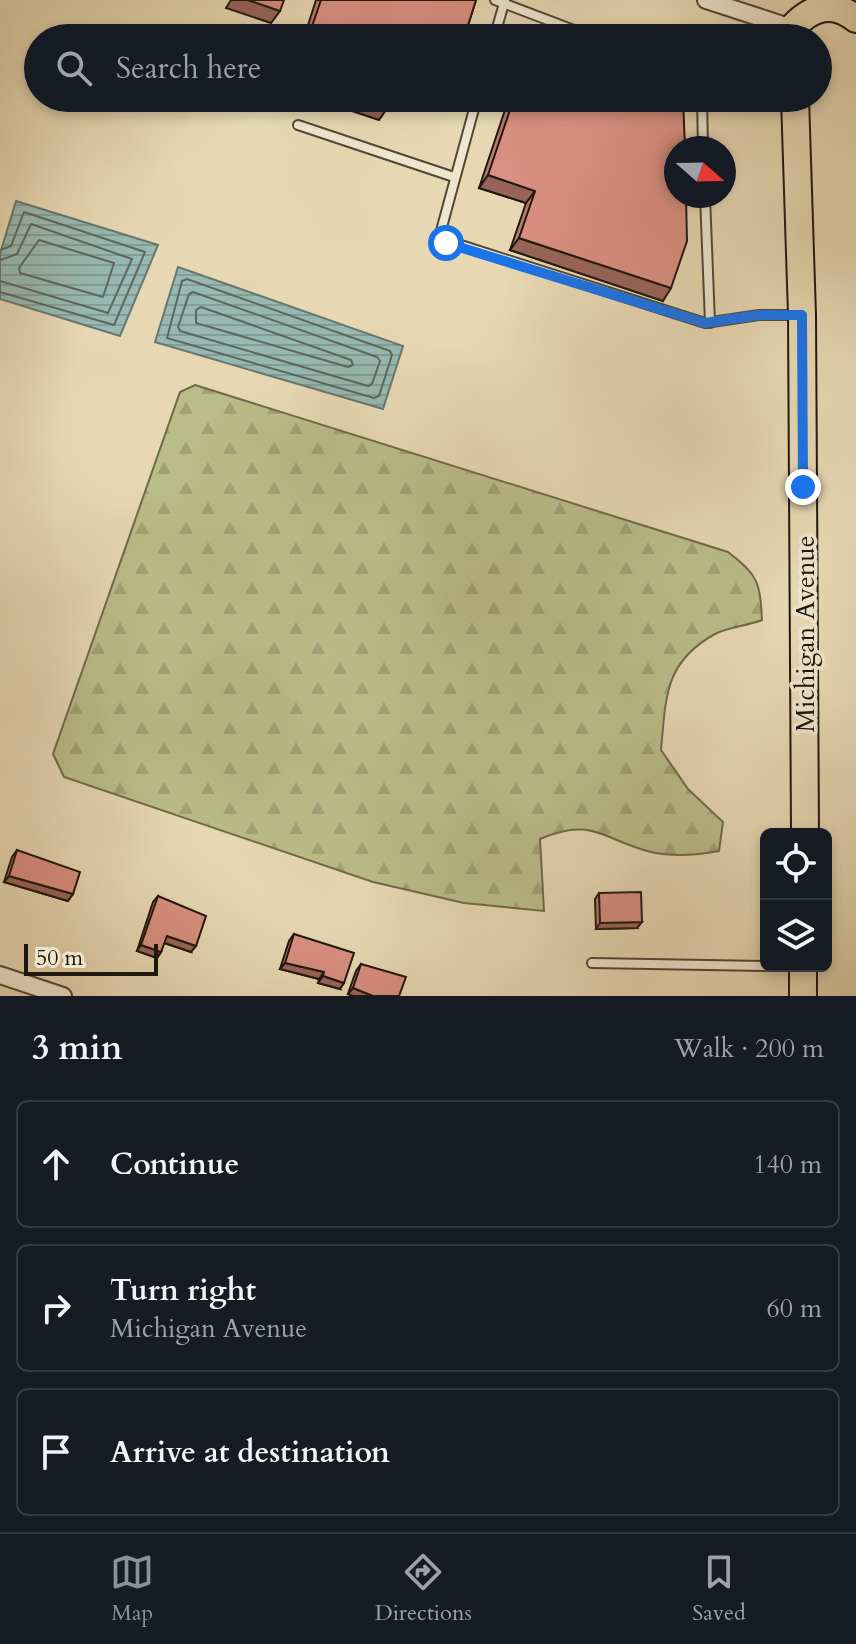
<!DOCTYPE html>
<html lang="en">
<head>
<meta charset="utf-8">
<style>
	body { margin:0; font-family:Cardo,serif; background:#20242c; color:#f1f3f6 }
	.controls { position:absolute; right:24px; bottom:24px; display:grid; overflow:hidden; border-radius:12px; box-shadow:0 4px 12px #0003 }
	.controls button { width:72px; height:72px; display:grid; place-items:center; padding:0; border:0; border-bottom:2px solid #363941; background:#171b24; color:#f1f3f6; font:40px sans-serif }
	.compass { position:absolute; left:664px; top:136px; width:72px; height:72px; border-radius:50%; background:#171b24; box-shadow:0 4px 12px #0003; rotate:110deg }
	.scale { position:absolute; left:24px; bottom:20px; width:134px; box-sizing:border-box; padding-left:8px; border:4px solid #20170e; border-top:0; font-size:22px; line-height:28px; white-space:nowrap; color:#20170e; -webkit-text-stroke:6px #efe6ce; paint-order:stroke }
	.stop { position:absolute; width:24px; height:24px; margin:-18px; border:6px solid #1a73e8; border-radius:50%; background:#fff }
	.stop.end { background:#1a73e8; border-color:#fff; box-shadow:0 2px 8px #0008 }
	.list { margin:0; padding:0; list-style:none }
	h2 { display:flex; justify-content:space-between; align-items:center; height:104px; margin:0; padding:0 32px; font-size:34px }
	h2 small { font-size:26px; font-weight:400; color:#9ea1a6 }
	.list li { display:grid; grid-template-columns:52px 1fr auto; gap:24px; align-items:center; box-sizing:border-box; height:128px; margin:0 16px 16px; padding:0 16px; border:2px solid #363941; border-radius:12px }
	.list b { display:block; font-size:30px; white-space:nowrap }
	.list p { margin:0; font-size:26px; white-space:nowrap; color:#9ea1a6 }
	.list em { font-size:26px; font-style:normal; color:#9ea1a6 }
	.icon { flex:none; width:44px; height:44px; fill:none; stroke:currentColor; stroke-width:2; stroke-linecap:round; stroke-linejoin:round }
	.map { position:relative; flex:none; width:856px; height:996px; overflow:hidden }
	.search { position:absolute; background:#171b24; box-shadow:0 4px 12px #0003; left:24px; right:24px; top:24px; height:88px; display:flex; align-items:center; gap:20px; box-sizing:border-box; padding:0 28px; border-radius:44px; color:#9ea1a6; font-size:30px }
	.sheet { height:536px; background:#171b24 }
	nav { display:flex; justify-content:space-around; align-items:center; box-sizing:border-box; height:112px; border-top:2px solid #363941; background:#171b24; font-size:22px; color:#9ea1a6 }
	nav a { display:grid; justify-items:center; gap:4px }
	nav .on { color:#8c9099 }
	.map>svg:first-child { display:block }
</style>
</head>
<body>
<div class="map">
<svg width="856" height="996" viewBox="0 0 856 996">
	<defs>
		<pattern id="forest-firs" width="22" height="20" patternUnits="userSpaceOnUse" patternTransform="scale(2)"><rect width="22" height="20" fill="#babd89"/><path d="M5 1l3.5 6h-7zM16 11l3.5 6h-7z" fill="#a0a275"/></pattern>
		<pattern id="water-rules" width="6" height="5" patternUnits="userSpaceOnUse" patternTransform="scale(2)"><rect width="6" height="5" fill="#97b9b1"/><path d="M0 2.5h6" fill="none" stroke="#829e97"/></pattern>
	</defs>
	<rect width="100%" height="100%" fill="#e7d8b3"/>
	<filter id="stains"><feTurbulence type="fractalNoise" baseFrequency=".0025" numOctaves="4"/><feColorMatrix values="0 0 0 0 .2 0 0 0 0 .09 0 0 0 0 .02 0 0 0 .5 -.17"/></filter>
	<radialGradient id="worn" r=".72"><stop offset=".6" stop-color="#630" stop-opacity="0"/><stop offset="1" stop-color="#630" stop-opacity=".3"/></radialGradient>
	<path fill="url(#forest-firs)" stroke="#6d6a4c" stroke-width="2" d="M195 385 728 552C758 575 760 582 762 620 747 626 728 627 715 634 664 662 666 698 661 750L688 789 723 822 719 851C697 855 673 857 651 852 603 840 593 816 540 839L544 911 464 903 373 882 64 777 53 754 180 392Z"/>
	<g fill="url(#water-rules)" stroke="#677870" stroke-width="2">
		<polygon points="16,201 158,245 120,336 0,299 0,254"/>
		<polygon points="178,267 403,346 383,409 155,342"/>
	</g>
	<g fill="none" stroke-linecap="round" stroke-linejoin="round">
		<g stroke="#5c6860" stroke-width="2">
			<polygon points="39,240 114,263 103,297 20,273 19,268"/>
			<polyline points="0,250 11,246 24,212 145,252 114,325 0,292"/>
			<polyline points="0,260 17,254 31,224 132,259 108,313 0,281"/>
			<polygon points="187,279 390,351 392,355 379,396 374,398 167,338 182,281"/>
			<polygon points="193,292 377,357 380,361 372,384 368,386 180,331 178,327 189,294"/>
			<polygon points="201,307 351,360 353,365 348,367 196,323 196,310"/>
		</g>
		<defs>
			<g id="lane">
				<polyline points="495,0 595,38"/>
				<polyline points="494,38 505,0"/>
				<polyline points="477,98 439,238 705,323 759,315 799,315"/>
				<polyline points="702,98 703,148"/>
				<polyline points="298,125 454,177"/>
				<polyline points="705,196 710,323"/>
				<polyline points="592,963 766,966"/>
			</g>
			<g id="street">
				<polyline points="706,0 792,28"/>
				<polyline points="0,975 63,996"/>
			</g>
			<g id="primary">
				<path d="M792 28C811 7 833 0 856 19"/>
				<polyline points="795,98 802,315 805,834"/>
				<polyline points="803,996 803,966"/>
			</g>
		</defs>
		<use href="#lane" stroke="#524737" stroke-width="12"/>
		<use href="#street" stroke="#524737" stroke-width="20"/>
		<use href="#primary" stroke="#20170e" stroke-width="30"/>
		<use href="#lane" stroke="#efe6ce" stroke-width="8"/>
		<use href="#street" stroke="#efe6ce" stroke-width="16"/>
		<use href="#primary" stroke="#e7d8b3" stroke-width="26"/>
	</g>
	<g fill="#bb7b6f" stroke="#20170e" stroke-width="2">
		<polygon points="316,0 476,0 464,38 304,38"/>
		<polygon points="509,98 683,98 663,301 510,250 526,203 479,188"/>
		<polygon points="17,850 68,901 4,882 12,857"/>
		<polygon points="599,893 637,928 596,929 595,899"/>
		<polygon points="158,896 191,952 164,943 161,952 157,958 137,951 153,902"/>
		<polygon points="294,934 340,989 318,983 319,979 280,969 289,941"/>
		<polygon points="361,964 399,996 353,996 348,994 356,971"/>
	</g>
	<g fill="#98645a" stroke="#20170e" stroke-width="2">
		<polygon points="231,0 248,0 280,11 271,23 226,8"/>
		<polygon points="313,98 360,98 388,107 379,120"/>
		<polygon points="488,175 535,191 526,203 479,188"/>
		<polygon points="519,238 671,288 663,301 510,250"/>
		<polygon points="9,876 73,894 68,901 4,882"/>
		<polygon points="642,922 637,928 596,929 600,923"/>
		<polygon points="167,936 196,946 191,952 162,942"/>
		<polygon points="141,945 161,952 157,958 137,951"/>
		<polygon points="285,963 324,972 319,979 280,969"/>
		<polygon points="323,976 344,983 340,989 318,983"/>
		<polygon points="353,988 373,996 353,996 348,994"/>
	</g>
	<g fill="#d98f81" stroke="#20170e" stroke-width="2">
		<polygon points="248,0 284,0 280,11"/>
		<polygon points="321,0 476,0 464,38 308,38"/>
		<polygon points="360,98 391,98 388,107"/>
		<polygon points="514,98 683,98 685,148 676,148 676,196 686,196 687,241 671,288 519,238 535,191 488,175"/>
		<polygon points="17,850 80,872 73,894 9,876"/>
		<polygon points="641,892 642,922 600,923 599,893"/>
		<polygon points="158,896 206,916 196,946 167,936 161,952 141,945"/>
		<polygon points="294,934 354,953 344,983 323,976 324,972 285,963"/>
		<polygon points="361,964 406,977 399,996 373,996 353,988"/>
	</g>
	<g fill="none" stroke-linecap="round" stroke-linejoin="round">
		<polyline stroke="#1a73e8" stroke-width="10" points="446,243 705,323 759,315 802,315 803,487"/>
	</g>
	<g text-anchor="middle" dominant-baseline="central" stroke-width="7" stroke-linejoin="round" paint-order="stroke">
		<g font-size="26" fill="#20170e" stroke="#efe6ce">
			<text transform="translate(805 634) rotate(-90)">Michigan Avenue</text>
		</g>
	</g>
	<rect width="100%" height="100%" filter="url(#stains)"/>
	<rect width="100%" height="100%" fill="url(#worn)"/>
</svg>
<div class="controls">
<button><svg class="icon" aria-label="locate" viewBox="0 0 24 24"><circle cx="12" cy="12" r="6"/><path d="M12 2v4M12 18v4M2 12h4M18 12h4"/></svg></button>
<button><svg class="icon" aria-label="layers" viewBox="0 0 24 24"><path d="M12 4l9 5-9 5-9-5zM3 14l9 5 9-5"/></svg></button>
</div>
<svg class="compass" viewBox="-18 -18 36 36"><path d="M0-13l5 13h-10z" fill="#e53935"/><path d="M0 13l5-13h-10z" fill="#9ea1a6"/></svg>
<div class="scale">50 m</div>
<div class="stop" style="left:446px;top:243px"></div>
<div class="stop end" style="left:803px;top:487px"></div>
<div class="search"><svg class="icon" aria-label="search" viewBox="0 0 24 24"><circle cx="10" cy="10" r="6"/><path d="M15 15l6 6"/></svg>Search here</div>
</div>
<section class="sheet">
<h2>3 min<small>Walk · 200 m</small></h2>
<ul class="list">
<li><svg class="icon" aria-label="ahead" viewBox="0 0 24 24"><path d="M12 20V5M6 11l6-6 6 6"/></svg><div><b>Continue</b></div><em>140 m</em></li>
<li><svg class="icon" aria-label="right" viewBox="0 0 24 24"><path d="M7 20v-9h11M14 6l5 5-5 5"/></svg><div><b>Turn right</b><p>Michigan Avenue</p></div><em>60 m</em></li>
<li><svg class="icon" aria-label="arrive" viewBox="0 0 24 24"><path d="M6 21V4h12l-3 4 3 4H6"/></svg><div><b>Arrive at destination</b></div></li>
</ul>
</section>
<nav>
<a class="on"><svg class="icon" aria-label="map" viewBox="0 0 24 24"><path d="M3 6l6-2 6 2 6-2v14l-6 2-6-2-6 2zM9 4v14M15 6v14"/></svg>Map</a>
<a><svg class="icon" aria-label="directions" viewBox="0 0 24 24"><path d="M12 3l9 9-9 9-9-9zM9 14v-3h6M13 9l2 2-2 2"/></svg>Directions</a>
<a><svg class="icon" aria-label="saved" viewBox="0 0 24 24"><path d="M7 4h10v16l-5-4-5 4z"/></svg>Saved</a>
</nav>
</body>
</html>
